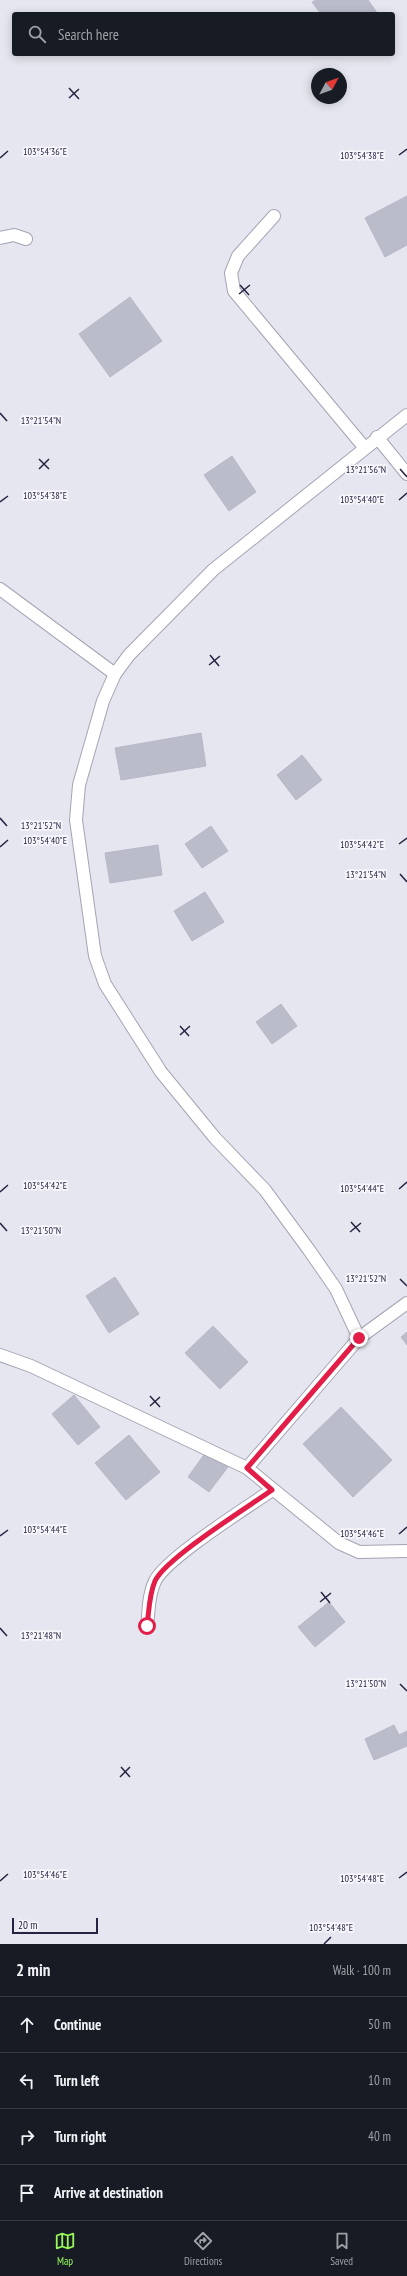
<!DOCTYPE html>
<html lang="en">
<head>
<meta charset="utf-8">
<style>
	body { margin:0; font-family:"PT Sans Narrow",sans-serif; background:#20242c; color:#f1f3f6 }
	.compass { position:absolute; left:311px; top:68px; width:36px; height:36px; border-radius:50%; background:#171b24; box-shadow:0 2px 10px #0003; rotate:49deg }
	.scale { position:absolute; left:12px; bottom:10px; width:86px; box-sizing:border-box; padding-left:4px; border:2px solid #262342; border-top:0; font-size:11px; line-height:14px; white-space:nowrap; color:#262342; -webkit-text-stroke:3px #f7f7fb; paint-order:stroke }
	.stop { position:absolute; width:12px; height:12px; margin:-9px; border:3px solid #e11d48; border-radius:50%; background:#fff }
	.stop.end { background:#e11d48; border-color:#fff; box-shadow:0 1px 4px #0008 }
	.list { margin:0; padding:0; list-style:none }
	h2 { display:flex; justify-content:space-between; align-items:center; height:52px; margin:0; padding:0 16px; font-size:17px }
	h2 small { font-size:13px; font-weight:400; color:#9ea1a6 }
	.list li { display:grid; grid-template-columns:26px 1fr auto; gap:12px; align-items:center; box-sizing:border-box; height:56px; padding:0 16px; border-top:1px solid #363941 }
	.list b { display:block; font-size:15px; white-space:nowrap }
	.list em { font-size:13px; font-style:normal; color:#9ea1a6 }
	.icon { flex:none; width:22px; height:22px; fill:none; stroke:currentColor; stroke-width:2; stroke-linecap:round; stroke-linejoin:round }
	.map { position:relative; flex:none; width:407px; height:1944px; overflow:hidden }
	.search { position:absolute; background:#171b24; box-shadow:0 2px 10px #0003; left:12px; right:12px; top:12px; height:44px; display:flex; align-items:center; gap:10px; box-sizing:border-box; padding:0 14px; border-radius:4px; color:#9ea1a6; font-size:15px }
	.sheet { height:276px; background:#171b24 }
	nav { display:flex; justify-content:space-around; align-items:center; box-sizing:border-box; height:56px; border-top:1px solid #363941; background:#171b24; font-size:11px; color:#9ea1a6 }
	nav a { display:grid; justify-items:center; gap:2px }
	nav .on { color:#98f75b }
	.map>svg:first-child { display:block }
</style>
</head>
<body>
<div class="map">
<svg width="407" height="1944" viewBox="0 0 407 1944">
	<rect width="100%" height="100%" fill="#e5e6ef"/>
	<g fill="#babcca" stroke="#b7b8c9">
		<polygon points="316,0 368,0 378,14 321,14 312,2"/>
		<polygon points="407,196 407,245 385,257 365,218"/>
		<polygon points="130,297 162,341 110,377 79,334"/>
		<polygon points="232,456 256,492 229,511 204,475"/>
		<polygon points="201,733 206,766 121,780 115,748"/>
		<polygon points="302,755 322,780 296,800 277,775"/>
		<polygon points="211,826 228,851 202,868 185,844"/>
		<polygon points="158,845 162,875 110,883 105,853"/>
		<polygon points="205,892 224,922 192,941 174,911"/>
		<polygon points="281,1004 297,1026 272,1044 256,1022"/>
		<polygon points="115,1277 139,1314 109,1333 86,1296"/>
		<polygon points="213,1326 248,1362 220,1389 185,1353"/>
		<polygon points="407,1332 407,1345 401,1337"/>
		<polygon points="74,1395 100,1427 78,1445 52,1414"/>
		<polygon points="341,1407 392,1460 353,1497 303,1444"/>
		<polygon points="129,1435 160,1472 126,1500 95,1463"/>
		<polygon points="206,1452 228,1467 209,1492 188,1477"/>
		<polygon points="329,1602 345,1622 315,1647 298,1627"/>
		<polygon points="394,1725 399,1735 407,1731 407,1746 374,1760 365,1739"/>
	</g>
	<g fill="none" stroke-linecap="round" stroke-linejoin="round">
		<defs>
			<g id="lane">
				<polyline points="274,216 238,256 231,273 234,291 364,447"/>
				<polyline points="0,238 14,235 26,239"/>
			</g>
			<g id="street">
				<polyline points="377,437 407,474"/>
				<polyline points="0,589 115,674"/>
				<polyline points="359,1338 336,1289 309,1250 265,1190 215,1138 161,1072 105,984 95,956 76,820 79,785 103,701 115,674 129,655 213,570 407,415"/>
				<polyline points="0,1355 31,1366 247,1468 339,1543 359,1552 407,1551"/>
				<polyline points="247,1468 359,1338 407,1303"/>
				<path d="M147 1626C149 1611 148 1595 155 1581 166 1558 248 1507 272 1490"/>
			</g>
		</defs>
		<use href="#lane" stroke="#a4a4b4" stroke-width="14"/>
		<use href="#street" stroke="#a4a4b4" stroke-width="14"/>
		<use href="#lane" stroke="#fff" stroke-width="12"/>
		<use href="#street" stroke="#fff" stroke-width="12"/>
	</g>
	<g fill="none" stroke-linecap="round" stroke-linejoin="round">
		<path stroke="#e11d48" stroke-width="5" d="M147 1626C149 1611 149 1595 155 1581 166 1558 248 1507 272 1490L247 1468 359 1338"/>
	</g>
	<path fill="none" stroke="#262342" stroke-width="1.5" d="M69 88 79 99M69 98 79 89M399 155 407 149M0 158 8 151M240 285 249 295M239 294 250 285M0 413 7 421M39 459 49 469M39 469 49 459M400 469 407 477M399 500 407 493M0 502 8 496M210 655 219 666M209 665 220 656M0 818 7 826M399 844 407 838M0 847 8 840M400 874 407 882M180 1026 189 1036M180 1035 190 1026M399 1189 407 1182M0 1192 8 1185M351 1222 360 1232M0 1223 7 1231M350 1232 361 1223M400 1279 407 1286M150 1396 160 1407M150 1406 160 1397M399 1534 407 1527M0 1536 8 1530M321 1592 330 1603M320 1602 331 1593M0 1628 7 1636M400 1684 407 1691M121 1767 130 1777M120 1777 130 1767M399 1878 407 1872M0 1881 8 1874M324 1944 331 1937"/>
	<g font-size="10" text-anchor="middle" fill="#262342" stroke="#f7f7fb" stroke-width="3.5" stroke-linejoin="round" paint-order="stroke">
		<text x="45" y="155">103°54'36"E</text>
		<text x="362" y="159">103°54'38"E</text>
		<text x="41" y="424">13°21'54"N</text>
		<text x="366" y="473">13°21'56"N</text>
		<text x="45" y="499">103°54'38"E</text>
		<text x="362" y="503">103°54'40"E</text>
		<text x="41" y="829">13°21'52"N</text>
		<text x="45" y="844">103°54'40"E</text>
		<text x="362" y="848">103°54'42"E</text>
		<text x="366" y="878">13°21'54"N</text>
		<text x="45" y="1189">103°54'42"E</text>
		<text x="362" y="1192">103°54'44"E</text>
		<text x="41" y="1234">13°21'50"N</text>
		<text x="366" y="1282">13°21'52"N</text>
		<text x="45" y="1533">103°54'44"E</text>
		<text x="362" y="1537">103°54'46"E</text>
		<text x="41" y="1639">13°21'48"N</text>
		<text x="366" y="1687">13°21'50"N</text>
		<text x="45" y="1878">103°54'46"E</text>
		<text x="362" y="1882">103°54'48"E</text>
		<text x="331" y="1931">103°54'48"E</text>
	</g>
</svg>
<svg class="compass" viewBox="-18 -18 36 36"><path d="M0-13l5 13h-10z" fill="#e53935"/><path d="M0 13l5-13h-10z" fill="#9ea1a6"/></svg>
<div class="scale">20 m</div>
<div class="stop" style="left:147px;top:1626px"></div>
<div class="stop end" style="left:359px;top:1338px"></div>
<div class="search"><svg class="icon" aria-label="search" viewBox="0 0 24 24"><circle cx="10" cy="10" r="6"/><path d="M15 15l6 6"/></svg>Search here</div>
</div>
<section class="sheet">
<h2>2 min<small>Walk · 100 m</small></h2>
<ul class="list">
<li><svg class="icon" aria-label="ahead" viewBox="0 0 24 24"><path d="M12 20V5M6 11l6-6 6 6"/></svg><div><b>Continue</b></div><em>50 m</em></li>
<li><svg class="icon" aria-label="left" viewBox="0 0 24 24"><path d="M17 20v-9H6M10 6l-5 5 5 5"/></svg><div><b>Turn left</b></div><em>10 m</em></li>
<li><svg class="icon" aria-label="right" viewBox="0 0 24 24"><path d="M7 20v-9h11M14 6l5 5-5 5"/></svg><div><b>Turn right</b></div><em>40 m</em></li>
<li><svg class="icon" aria-label="arrive" viewBox="0 0 24 24"><path d="M6 21V4h12l-3 4 3 4H6"/></svg><div><b>Arrive at destination</b></div></li>
</ul>
</section>
<nav>
<a class="on"><svg class="icon" aria-label="map" viewBox="0 0 24 24"><path d="M3 6l6-2 6 2 6-2v14l-6 2-6-2-6 2zM9 4v14M15 6v14"/></svg>Map</a>
<a><svg class="icon" aria-label="directions" viewBox="0 0 24 24"><path d="M12 3l9 9-9 9-9-9zM9 14v-3h6M13 9l2 2-2 2"/></svg>Directions</a>
<a><svg class="icon" aria-label="saved" viewBox="0 0 24 24"><path d="M7 4h10v16l-5-4-5 4z"/></svg>Saved</a>
</nav>
</body>
</html>
